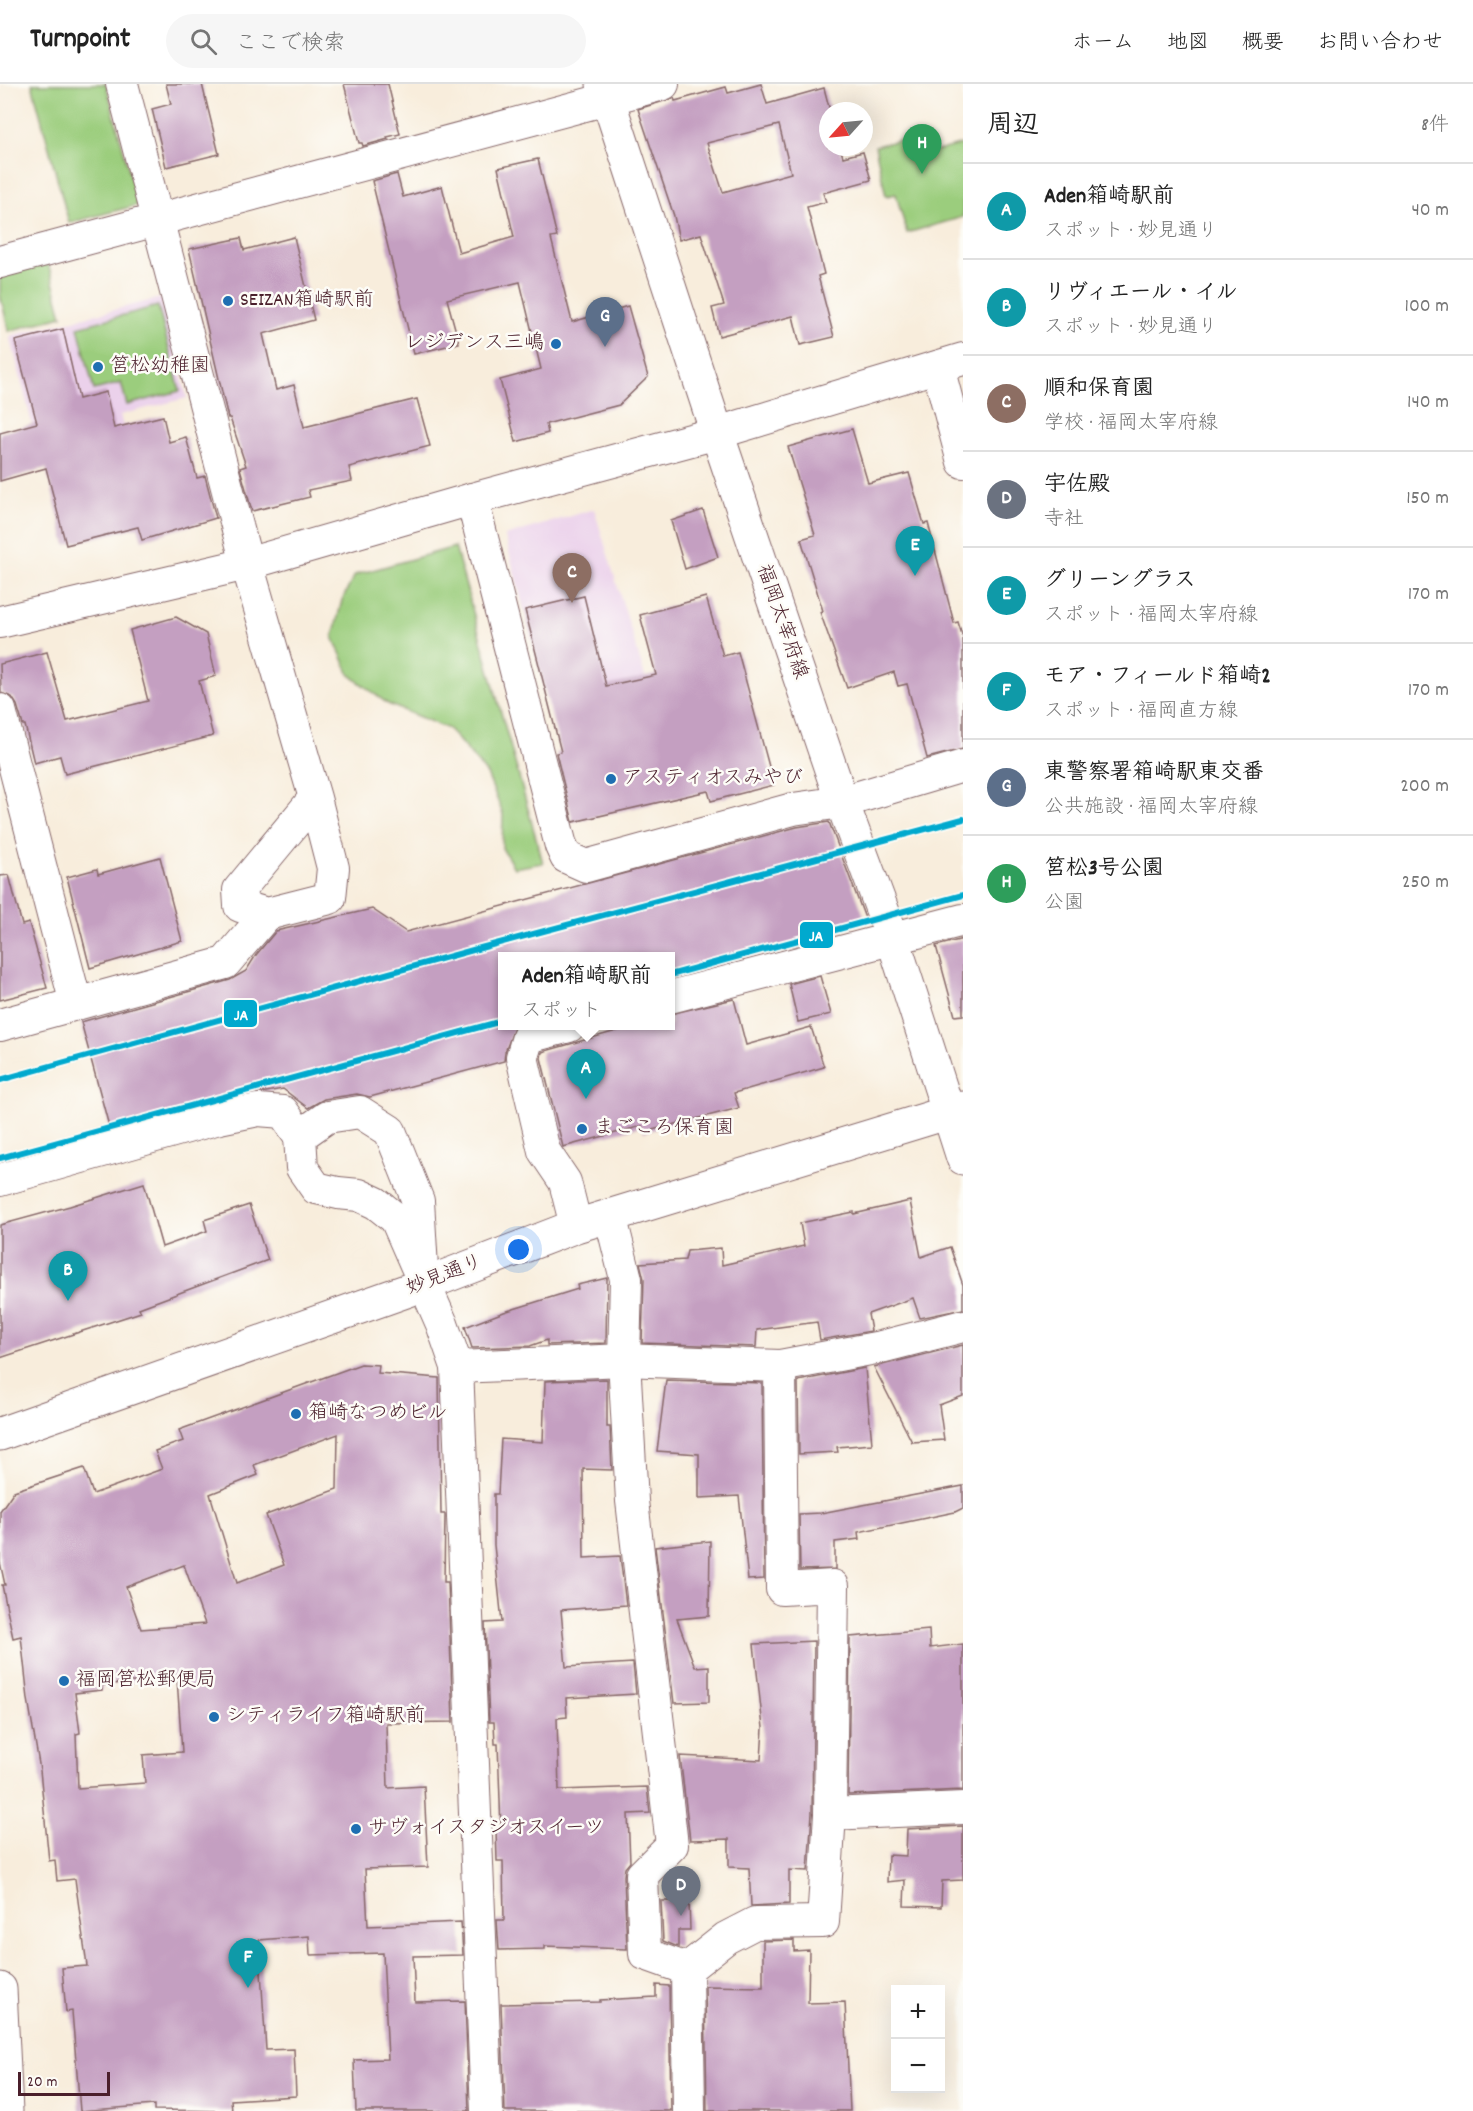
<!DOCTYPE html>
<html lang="ja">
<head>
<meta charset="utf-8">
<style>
	body { margin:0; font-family:Dekko,"Klee One",sans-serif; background:#f6f6f6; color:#222 }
	.controls { position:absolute; right:18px; bottom:18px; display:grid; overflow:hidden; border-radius:0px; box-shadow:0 6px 24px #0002 }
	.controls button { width:54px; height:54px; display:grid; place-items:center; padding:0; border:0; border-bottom:2px solid #e0e0e0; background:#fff; color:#222; font:30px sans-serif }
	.compass { position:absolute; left:819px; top:18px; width:54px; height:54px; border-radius:50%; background:#fff; box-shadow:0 6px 24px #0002; rotate:243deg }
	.scale { position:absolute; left:18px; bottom:15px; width:92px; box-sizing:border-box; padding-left:6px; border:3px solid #4a1f2b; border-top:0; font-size:16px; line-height:21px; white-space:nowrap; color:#4a1f2b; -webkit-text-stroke:4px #fdfcf7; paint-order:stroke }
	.you { position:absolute; left:519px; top:1166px; width:21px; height:21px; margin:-15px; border:4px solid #fff; border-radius:50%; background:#1a73e8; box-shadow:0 0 0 9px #1a73e833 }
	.badge { display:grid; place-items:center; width:39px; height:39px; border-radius:50%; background:#7c3aed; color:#fff; font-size:20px; font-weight:700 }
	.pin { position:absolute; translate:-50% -50px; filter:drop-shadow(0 2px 3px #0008) }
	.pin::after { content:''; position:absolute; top:32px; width:21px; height:18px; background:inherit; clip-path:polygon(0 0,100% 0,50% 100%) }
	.popup { position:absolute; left:498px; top:868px; width:177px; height:78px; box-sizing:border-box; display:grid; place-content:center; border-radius:0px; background:#fff; filter:drop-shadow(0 2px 4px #0005); font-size:20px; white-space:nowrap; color:#767676 }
	.popup b { font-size:22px; color:#222 }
	.popup::after { content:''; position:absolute; left:50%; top:100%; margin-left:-12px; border:12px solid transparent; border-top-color:#fff }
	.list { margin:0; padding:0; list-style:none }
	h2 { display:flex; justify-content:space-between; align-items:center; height:78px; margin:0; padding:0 24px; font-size:26px }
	h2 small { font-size:20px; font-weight:400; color:#767676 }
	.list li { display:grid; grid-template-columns:39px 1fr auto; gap:18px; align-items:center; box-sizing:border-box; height:96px; padding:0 24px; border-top:2px solid #e0e0e0 }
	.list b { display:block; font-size:22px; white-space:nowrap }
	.list p { margin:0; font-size:20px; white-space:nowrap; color:#767676 }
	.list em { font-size:20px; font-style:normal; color:#767676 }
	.icon { flex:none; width:33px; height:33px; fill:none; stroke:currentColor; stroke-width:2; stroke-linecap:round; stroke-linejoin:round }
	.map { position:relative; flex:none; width:963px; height:2027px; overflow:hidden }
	header { display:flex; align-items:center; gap:36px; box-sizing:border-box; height:84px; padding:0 30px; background:#fff; border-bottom:2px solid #e0e0e0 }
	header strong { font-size:28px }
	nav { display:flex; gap:33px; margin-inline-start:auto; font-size:21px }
	.search { width:420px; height:54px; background:#f6f6f6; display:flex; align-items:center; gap:15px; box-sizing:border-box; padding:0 21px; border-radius:33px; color:#767676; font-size:22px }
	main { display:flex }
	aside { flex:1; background:#fff }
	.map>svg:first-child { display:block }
</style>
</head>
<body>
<header>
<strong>Turnpoint</strong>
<div class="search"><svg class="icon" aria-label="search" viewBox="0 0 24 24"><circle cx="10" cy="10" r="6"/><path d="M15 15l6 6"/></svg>ここで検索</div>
<nav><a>ホーム</a><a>地図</a><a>概要</a><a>お問い合わせ</a></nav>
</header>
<main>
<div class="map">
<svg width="963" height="2027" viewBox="0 0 963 2027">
	<rect width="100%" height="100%" fill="#fdfcf7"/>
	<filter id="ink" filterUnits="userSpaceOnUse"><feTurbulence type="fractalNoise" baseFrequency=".0167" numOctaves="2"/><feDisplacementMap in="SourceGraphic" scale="12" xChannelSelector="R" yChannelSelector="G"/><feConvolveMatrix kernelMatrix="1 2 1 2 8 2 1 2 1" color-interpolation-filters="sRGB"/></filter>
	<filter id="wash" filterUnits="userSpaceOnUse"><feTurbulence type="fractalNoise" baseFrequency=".008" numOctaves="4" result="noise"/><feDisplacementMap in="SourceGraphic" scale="24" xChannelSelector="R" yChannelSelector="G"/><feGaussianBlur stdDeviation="1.35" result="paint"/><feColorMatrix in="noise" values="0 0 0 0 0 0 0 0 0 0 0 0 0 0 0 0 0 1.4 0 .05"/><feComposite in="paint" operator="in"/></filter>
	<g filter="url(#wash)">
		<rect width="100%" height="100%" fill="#f8eddc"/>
		<g fill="#ebd1eb">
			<polygon points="161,214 187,314 120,331 128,362 43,383 10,252"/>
			<polygon points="594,425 645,593 681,585 691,623 558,658 505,452"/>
		</g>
		<g fill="#9bcd7d" stroke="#727654" stroke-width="1.5">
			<polygon points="32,0 106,0 138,121 69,139"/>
			<polygon points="921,51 926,70 963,60 963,133 907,149 896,110 886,112 875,62"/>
			<polygon points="48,179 62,232 9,247 0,211 0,191"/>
			<polygon points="158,222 180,307 127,321 121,299 94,306 78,243"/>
			<polygon points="455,463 543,779 514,784 502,764 503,730 487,690 449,645 388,620 350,591 333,553 342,516 355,491"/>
		</g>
		<g id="blocks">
			<g fill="#c49fc1" fill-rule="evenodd">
				<polygon points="166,0 202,0 219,70 166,83 152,25 171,20"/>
				<polygon points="344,0 388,0 400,50 387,53 388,55 363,62 362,59 359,59"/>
				<path d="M761 0 767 20 824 4 830 27H828V63H840L843 73 863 68 871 96 823 109 826 118 807 123 824 190 818 192 834 253 800 261 793 232 719 252 712 224 724 221 701 150 679 156 674 132 638 25 674 14 675 17 726 3 728 9ZM779 41 791 89 723 108 707 59Z"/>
				<polygon points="538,75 557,153 551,154 572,238 628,222 648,293 619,321 546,340 548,349 516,358 500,296 541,285 520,198 447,215 459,259 414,270 372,97 397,90 403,113 442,102 459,169 514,153 498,84"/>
				<polygon points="294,153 314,236 263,250 276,306 294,301 304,343 417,315 430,362 349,383 352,397 308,406 310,413 252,427 240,384 246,382 230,334 228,334 189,165 241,154 244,166"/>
				<polygon points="63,245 79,315 106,308 114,344 163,332 169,358 186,353 197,394 205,392 216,434 142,456 138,443 66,461 46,384 0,397 0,349 37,339 15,257"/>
				<polygon points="852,345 868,399 909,389 924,440 928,439 954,539 958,538 963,554 963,665 927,674 907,600 898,602 894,588 847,604 820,528 823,527 801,455 815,451 788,363"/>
				<polygon points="703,426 718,473 685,485 671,437"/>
				<polygon points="584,512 606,602 656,591 640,531 706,513 723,572 738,568 774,701 711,717 708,707 573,738 556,669 561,668 525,526"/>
				<polygon points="176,533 206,550 216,592 199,597 213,652 65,690 60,672 34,679 25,641 23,641 17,621 12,613 1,609 0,580 47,568 67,637 148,617 130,546"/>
				<polygon points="829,738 866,837 809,854 810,858 780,865 779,862 725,878 725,880 670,894 670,873 502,873 502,942 515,942 505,968 504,977 370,1013 357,1010 324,1015 308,1024 283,1005 214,1017 110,1046 81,938 230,896 246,887 256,871 276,847 372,825 406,848 797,743"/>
				<polygon points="160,773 182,857 90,884 67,793 97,785 98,790"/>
				<polygon points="9,791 22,841 29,839 47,904 0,916 0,792"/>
				<polygon points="963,855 963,931 955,932 936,862"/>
				<polygon points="820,892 831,930 798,938 789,900"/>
				<polygon points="734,915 746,961 811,943 824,983 734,1009 739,1024 644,1048 642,1042 563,1063 541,974 542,968 634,942 670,942 670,930"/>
				<polygon points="144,1099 162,1163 207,1147 204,1136 249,1121 268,1176 139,1224 141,1228 0,1274 0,1141 70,1122"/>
				<polygon points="910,1117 921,1173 950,1163 963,1201 963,1225 920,1234 913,1214 868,1230 871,1247 820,1256 817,1238 757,1246 756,1263 642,1259 644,1195 640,1179 685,1176 687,1167 721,1164 722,1181 804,1162 800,1139 854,1128 854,1130"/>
				<polygon points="607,1194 606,1259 547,1261 547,1256 530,1262 472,1264 465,1243 504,1228 578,1205 577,1201"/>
				<polygon points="963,1261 963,1312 939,1321 944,1356 912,1358 874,1283"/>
				<path d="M361 1280 379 1281 378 1289 439 1294 441 1430H445L444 1498H448L453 1638 386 1639 388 1704 424 1702 428 1783 365 1785 368 1842 461 1838 463 1871 413 1872 415 1918 465 1917 469 2027H356L354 1976 388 1975 383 1869 310 1871 309 1852 259 1856 266 1966 294 1965 296 2012 231 2016 232 2027 154 2026V2021L80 2027 72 1927 66 1928 62 1884 87 1882 75 1795 57 1797 55 1776 49 1777 40 1686 28 1615 21 1552 13 1554 2 1501H5L0 1478V1427L14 1407 84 1384 93 1410 162 1385 155 1367 183 1357 179 1346ZM338 1350 337 1405 266 1431 284 1481 237 1499 210 1410 258 1391 254 1381ZM184 1481 205 1540 141 1545 126 1503ZM177 1594 182 1668 143 1671 145 1699 78 1704 76 1650 80 1649 75 1609 102 1606V1601Z"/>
				<polygon points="865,1284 872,1360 837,1363 838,1368 799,1370 798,1297"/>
				<polygon points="607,1295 607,1343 610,1343 612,1386 583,1385 584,1474 620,1472 626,1521 561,1526 566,1583 633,1579 636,1610 566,1614 567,1633 557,1634 559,1706 647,1703 650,1729 628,1730 630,1778 625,1784 624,1792 627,1865 545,1862 545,1865 499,1866 497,1836 504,1836 503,1777 497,1777 496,1745 501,1745 498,1660 495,1660 494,1638 489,1638 485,1539 502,1538 494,1461 494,1410 498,1410 501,1355 543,1358 545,1297"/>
				<polygon points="666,1296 762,1299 764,1495 748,1496 739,1412 699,1414 699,1370 657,1367"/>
				<polygon points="963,1402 963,1424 955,1428 858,1448 859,1455 835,1458 835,1485 800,1486 799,1430 821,1429"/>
				<polygon points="710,1457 709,1532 677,1535 695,1583 709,1582 709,1618 674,1619 655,1463"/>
				<polygon points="929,1546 930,1564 963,1560 963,1706 848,1711 850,1553"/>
				<polygon points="814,1557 812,1729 808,1787 789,1786 789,1820 751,1822 749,1784 729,1783 729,1755 690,1756 680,1672 761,1676 763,1644 754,1560"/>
				<polygon points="963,1742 963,1796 942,1797 941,1823 904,1822 905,1796 887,1798 888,1771 906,1772 907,1745"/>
				<polygon points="661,1817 689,1817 690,1846 678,1846 678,1863 663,1857"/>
				<polygon points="794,1856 794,1867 809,1866 808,1919 845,1918 850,2027 707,2027 705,1902 763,1903 763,1857"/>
				<polygon points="656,1901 669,1902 671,2027 505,2027 501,1920 600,1918 600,1916 656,1913"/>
			</g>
		</g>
	</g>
	<g filter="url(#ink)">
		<use href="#blocks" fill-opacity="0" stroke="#876769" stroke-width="1.5"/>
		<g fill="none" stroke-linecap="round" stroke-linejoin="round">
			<defs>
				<g id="minor">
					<polyline points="122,0 247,480 315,714 333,784 330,814 267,830 240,822 239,806 315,714"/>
					<polyline points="0,178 663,0"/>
					<polyline points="938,283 963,378"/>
					<polyline points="472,415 561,762 566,773 586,782 793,725 842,718 963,682"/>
					<polyline points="0,538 247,480 472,415 717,349 963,275"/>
					<polyline points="0,626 76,920"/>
					<polyline points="670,913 963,836"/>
					<polyline points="0,941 225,879 267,830"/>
					<polyline points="569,942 528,953 522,973 544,1067 565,1098 576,1142"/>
					<polyline points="0,1096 219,1034 258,1026 283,1028 300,1052"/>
					<polyline points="610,1131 626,1195 624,1276 632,1417 672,1761 642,1791 645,1870 687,1885 689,2027"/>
					<polyline points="423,1201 418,1117 390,1047 360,1028 327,1033 300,1052 302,1084 316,1104 338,1109 359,1111 376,1119 396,1135 442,1240 457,1283 487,2027"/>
					<polyline points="780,1282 782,1505 833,1502 830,1730 963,1724"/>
					<polyline points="457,1283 624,1276 780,1282 881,1263 963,1242"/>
					<polyline points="687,1885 726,1854 755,1839 823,1838 830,1730"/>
				</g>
				<g id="major">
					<polyline points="603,0 717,349 842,718 893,855 963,1074"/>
					<polyline points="0,1350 423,1201 576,1142 963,1024"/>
					<polyline points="0,1905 6,2027"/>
				</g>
			</defs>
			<use href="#minor" stroke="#876769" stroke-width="34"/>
			<use href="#major" stroke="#876769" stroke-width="35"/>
			<use href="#minor" stroke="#fff" stroke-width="32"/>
			<use href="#major" stroke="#fff" stroke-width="33"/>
			<defs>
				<g id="rail-1">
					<polyline points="670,891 963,811"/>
					<polyline points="0,996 473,866 963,735"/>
					<polyline points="0,1074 502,937"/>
				</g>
			</defs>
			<use href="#rail-1" stroke="#fdfcf7" stroke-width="10"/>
			<use href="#rail-1" stroke="#00a9ce" stroke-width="6"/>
		</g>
	</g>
	<g fill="#1f6fb2" stroke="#fdfcf7" stroke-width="2">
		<circle cx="228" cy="217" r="6"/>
		<circle cx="556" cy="260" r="6"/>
		<circle cx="98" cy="283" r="6"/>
		<circle cx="611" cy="695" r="6"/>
		<circle cx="582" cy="1045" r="6"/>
		<circle cx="296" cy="1330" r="6"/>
		<circle cx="64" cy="1597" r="6"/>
		<circle cx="214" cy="1633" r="6"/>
		<circle cx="356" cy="1745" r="6"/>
	</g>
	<g text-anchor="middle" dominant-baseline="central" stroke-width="5" stroke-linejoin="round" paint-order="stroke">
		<g font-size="20" fill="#4a1f2b" stroke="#fdfcf7" text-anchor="start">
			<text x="240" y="217">SEIZAN箱崎駅前</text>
			<text x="544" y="260" text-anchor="end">レジデンス三嶋</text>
			<text x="110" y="283">筥松幼稚園</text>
			<text x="623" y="695">アスティオスみやび</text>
			<text x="594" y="1045">まごころ保育園</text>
			<text x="308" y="1330">箱崎なつめビル</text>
			<text x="76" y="1597">福岡筥松郵便局</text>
			<text x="226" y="1633">シティライフ箱崎駅前</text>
			<text x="368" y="1745">サヴォイスタジオスイーツ</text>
		</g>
		<g font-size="20" fill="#4a1f2b" stroke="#fdfcf7">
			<text transform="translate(781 538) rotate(71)">福岡太宰府線</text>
			<text transform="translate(445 1192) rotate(-21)">妙見通り</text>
		</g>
	</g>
	<g stroke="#fdfcf7" stroke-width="2">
		<rect x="799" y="837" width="35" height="28" rx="6" fill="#00a9ce"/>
		<rect x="223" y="915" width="35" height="29" rx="6" fill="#00a9ce"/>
	</g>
	<g font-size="16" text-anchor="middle" font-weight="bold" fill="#fff">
		<text x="816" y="857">JA</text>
		<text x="241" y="936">JA</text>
	</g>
</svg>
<div class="controls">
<button>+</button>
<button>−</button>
</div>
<svg class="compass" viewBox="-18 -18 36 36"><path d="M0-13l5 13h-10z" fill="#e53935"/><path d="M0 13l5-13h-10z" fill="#767676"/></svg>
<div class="scale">20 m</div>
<div class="you"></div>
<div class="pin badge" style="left:586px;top:1015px;background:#0f9aa8">A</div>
<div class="popup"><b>Aden箱崎駅前</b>スポット</div>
<div class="pin badge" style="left:68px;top:1217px;background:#0f9aa8">B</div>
<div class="pin badge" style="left:572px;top:519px;background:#8d6e63">C</div>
<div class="pin badge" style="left:681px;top:1832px;background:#6b7280">D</div>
<div class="pin badge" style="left:915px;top:492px;background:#0f9aa8">E</div>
<div class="pin badge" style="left:248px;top:1904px;background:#0f9aa8">F</div>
<div class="pin badge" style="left:605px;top:263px;background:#5c6f8a">G</div>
<div class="pin badge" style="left:922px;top:90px;background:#2e9e5b">H</div>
</div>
<aside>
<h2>周辺<small>8件</small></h2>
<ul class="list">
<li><span class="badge" style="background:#0f9aa8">A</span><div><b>Aden箱崎駅前</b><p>スポット · 妙見通り</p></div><em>40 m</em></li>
<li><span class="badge" style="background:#0f9aa8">B</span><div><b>リヴィエール・イル</b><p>スポット · 妙見通り</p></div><em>100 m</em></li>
<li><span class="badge" style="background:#8d6e63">C</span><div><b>順和保育園</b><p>学校 · 福岡太宰府線</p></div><em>140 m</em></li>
<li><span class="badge" style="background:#6b7280">D</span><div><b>宇佐殿</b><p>寺社</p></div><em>150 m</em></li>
<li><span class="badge" style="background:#0f9aa8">E</span><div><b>グリーングラス</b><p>スポット · 福岡太宰府線</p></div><em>170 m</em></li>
<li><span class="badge" style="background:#0f9aa8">F</span><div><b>モア・フィールド箱崎2</b><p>スポット · 福岡直方線</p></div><em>170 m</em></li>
<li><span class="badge" style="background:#5c6f8a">G</span><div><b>東警察署箱崎駅東交番</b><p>公共施設 · 福岡太宰府線</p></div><em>200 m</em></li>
<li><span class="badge" style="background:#2e9e5b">H</span><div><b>筥松3号公園</b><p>公園</p></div><em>250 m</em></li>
</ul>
</aside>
</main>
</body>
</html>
